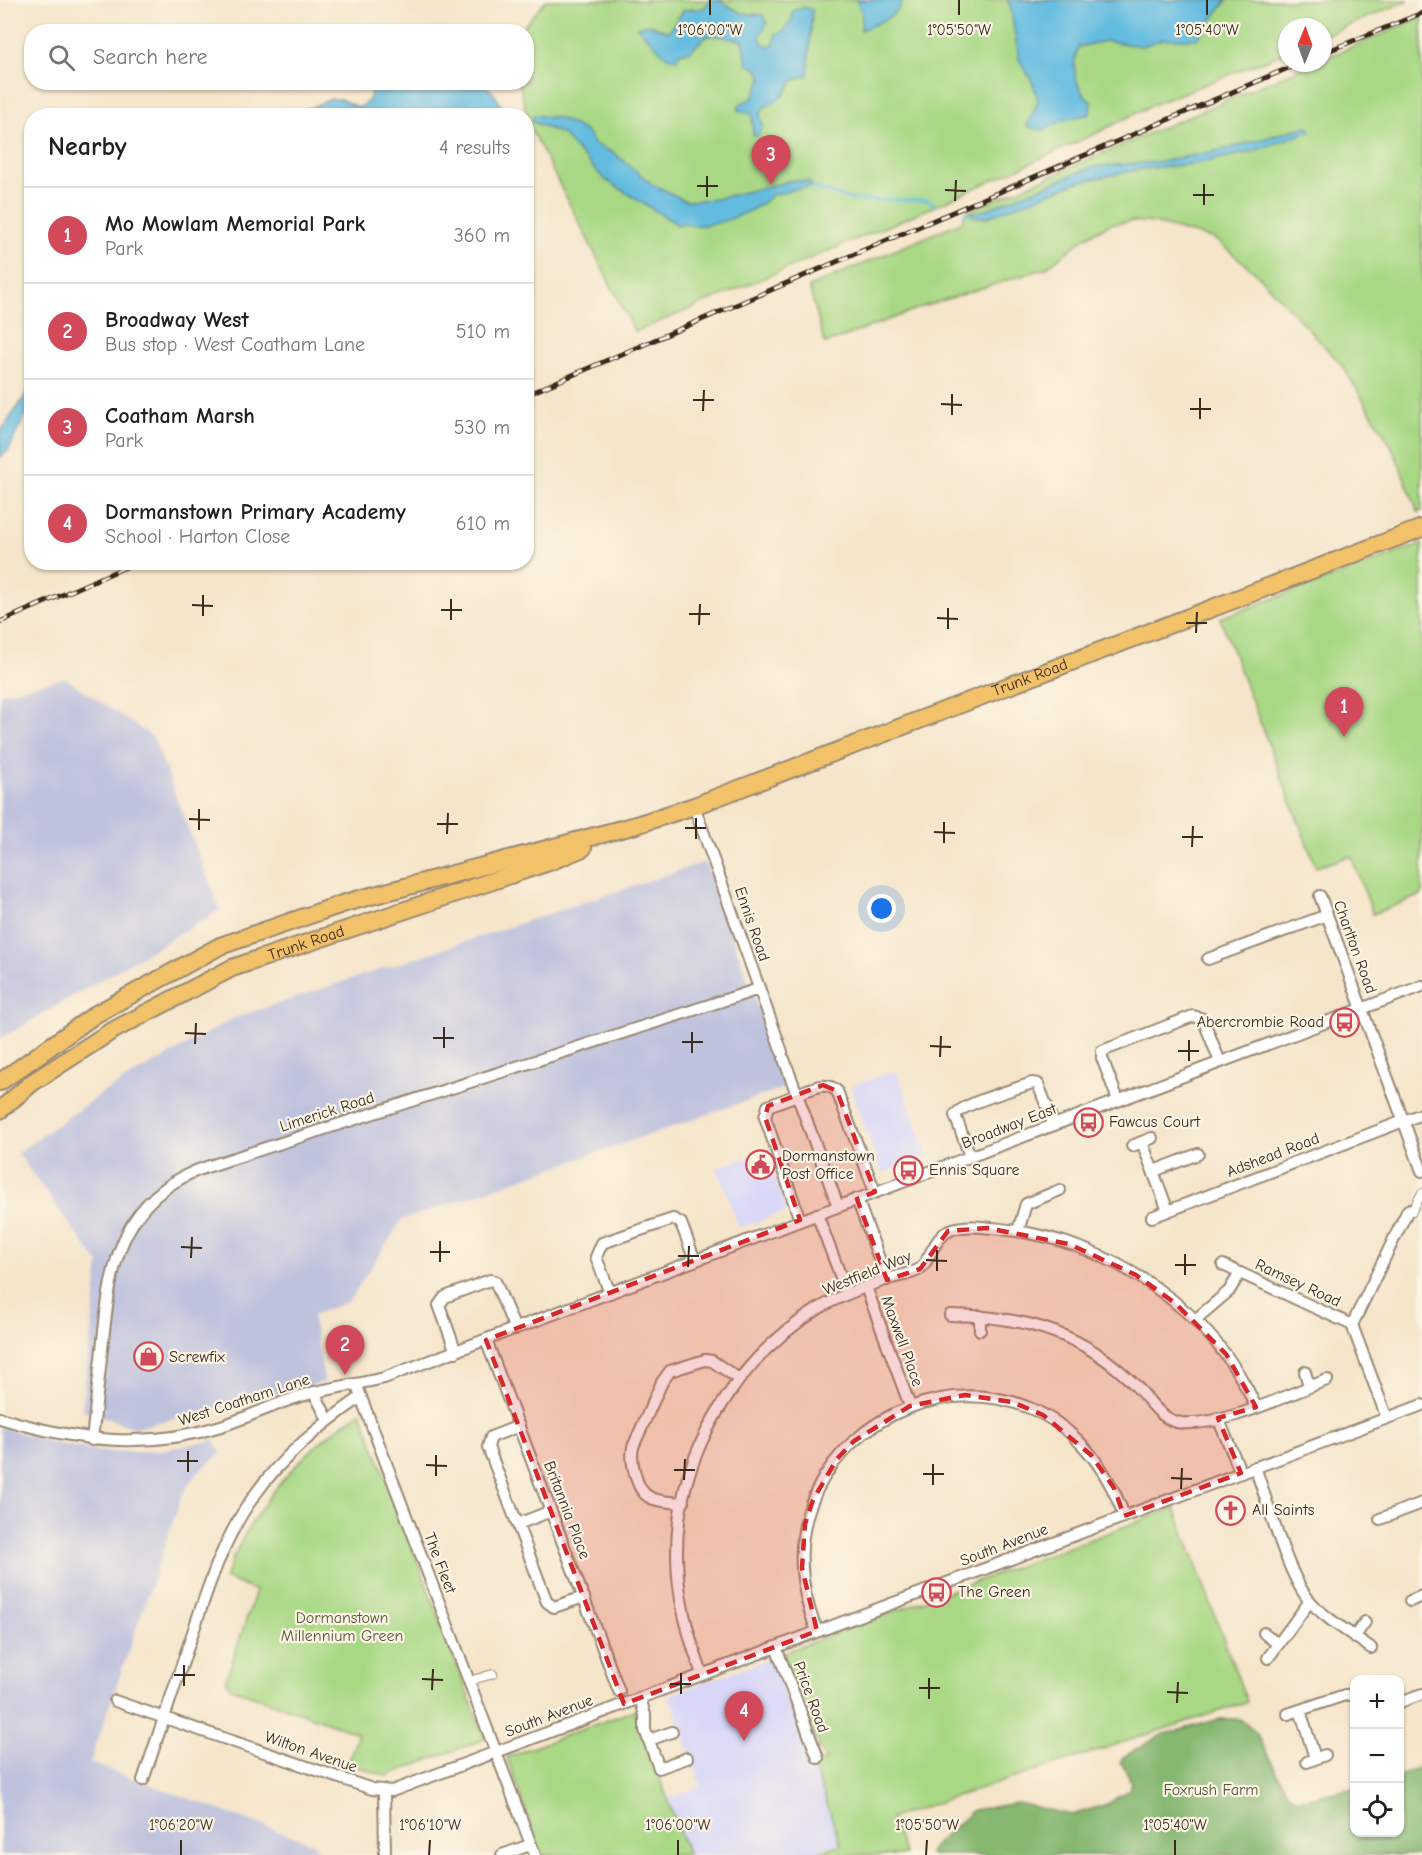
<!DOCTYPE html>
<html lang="en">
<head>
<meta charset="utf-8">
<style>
	body { margin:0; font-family:"Comic Neue",sans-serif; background:#f2f2f2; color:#202124 }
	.controls { position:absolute; right:18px; bottom:18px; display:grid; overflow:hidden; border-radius:12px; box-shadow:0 2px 4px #0004 }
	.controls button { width:54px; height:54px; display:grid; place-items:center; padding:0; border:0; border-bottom:2px solid #e0e0e0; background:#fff; color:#202124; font:30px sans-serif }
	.compass { position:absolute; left:1278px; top:18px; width:54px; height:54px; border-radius:50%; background:#fff; box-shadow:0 2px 4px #0004; rotate:1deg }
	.you { position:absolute; left:882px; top:909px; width:21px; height:21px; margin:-15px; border:4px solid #fff; border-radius:50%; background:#1a73e8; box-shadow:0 0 0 9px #1a73e833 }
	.badge { display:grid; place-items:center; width:39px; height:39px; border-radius:50%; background:#d1495b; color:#fff; font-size:20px; font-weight:700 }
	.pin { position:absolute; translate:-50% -50px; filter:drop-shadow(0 2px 3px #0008) }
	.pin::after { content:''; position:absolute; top:32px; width:21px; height:18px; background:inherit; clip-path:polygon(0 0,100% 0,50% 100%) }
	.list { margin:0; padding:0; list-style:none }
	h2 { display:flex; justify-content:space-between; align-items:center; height:78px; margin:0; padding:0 24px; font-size:26px }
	h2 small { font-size:20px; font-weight:400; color:#757577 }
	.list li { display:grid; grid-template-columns:39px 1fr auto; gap:18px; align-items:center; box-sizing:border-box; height:96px; padding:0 24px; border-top:2px solid #e0e0e0 }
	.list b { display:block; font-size:22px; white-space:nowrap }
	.list p { margin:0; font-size:20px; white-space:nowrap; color:#757577 }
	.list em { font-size:20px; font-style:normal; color:#757577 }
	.icon { flex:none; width:33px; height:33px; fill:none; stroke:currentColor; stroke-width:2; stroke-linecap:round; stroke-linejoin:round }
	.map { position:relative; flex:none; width:1422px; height:1855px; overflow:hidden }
	.search { position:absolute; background:#fff; box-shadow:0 2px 4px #0004; left:24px; top:24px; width:510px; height:66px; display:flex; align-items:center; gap:15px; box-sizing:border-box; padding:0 21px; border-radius:24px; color:#757577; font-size:22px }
	.panel { position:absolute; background:#fff; box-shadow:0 2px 4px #0004; left:24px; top:108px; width:510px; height:462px; border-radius:24px }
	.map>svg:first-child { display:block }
</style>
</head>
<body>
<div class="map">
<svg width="1422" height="1855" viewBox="0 0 1422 1855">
	<rect width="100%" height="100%" fill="#fcf5e5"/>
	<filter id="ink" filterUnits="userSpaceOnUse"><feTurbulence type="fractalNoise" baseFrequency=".0167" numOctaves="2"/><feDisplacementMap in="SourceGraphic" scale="12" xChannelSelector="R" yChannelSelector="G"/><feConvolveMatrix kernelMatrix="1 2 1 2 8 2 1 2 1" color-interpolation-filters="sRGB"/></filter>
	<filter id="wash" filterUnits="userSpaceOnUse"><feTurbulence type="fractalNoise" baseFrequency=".008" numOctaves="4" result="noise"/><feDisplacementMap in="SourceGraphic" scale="24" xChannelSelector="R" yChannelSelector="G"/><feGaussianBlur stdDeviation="1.35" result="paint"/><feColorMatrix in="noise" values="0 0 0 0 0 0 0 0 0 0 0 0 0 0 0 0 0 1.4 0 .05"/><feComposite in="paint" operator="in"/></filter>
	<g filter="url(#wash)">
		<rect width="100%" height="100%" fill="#f5e5ca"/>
		<g fill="#d8d7f8">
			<polygon points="896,1070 928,1156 882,1173 850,1087"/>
			<polygon points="765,1151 787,1211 739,1228 717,1168"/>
			<polygon points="774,1657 840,1843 806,1855 687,1855 666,1799 701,1786 669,1695"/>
		</g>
		<g fill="#bfc2dd">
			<polygon points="65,678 153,737 220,910 0,1039 0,694"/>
			<polygon points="705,862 787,1087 402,1220 349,1301 312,1315 325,1382 135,1428 82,1409 99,1264 17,1153 102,1093 234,1018"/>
			<polygon points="0,1427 58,1444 104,1452 156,1451 215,1440 221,1453 196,1474 182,1495 90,1763 315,1844 318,1855 0,1855"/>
		</g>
		<g fill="#a9d885" stroke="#728152" stroke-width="1.5">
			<polygon points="546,0 1409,0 1323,36 1323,27 1287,27 1287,52 1152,105 1097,133 933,207 635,332 530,127 519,83 526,82 526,32 520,31"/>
			<polygon points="1422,17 1422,511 1418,512 1393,449 1342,365 1253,270 1214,239 1155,223 1132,221 1110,224 1086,237 1046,268 922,307 825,344 809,287 961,222 966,212 1313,63 1323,63 1323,59"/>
			<polygon points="1422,544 1422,895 1373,914 1351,856 1316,867 1220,618"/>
			<path d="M361 1412 485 1739 386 1776 348 1764 358 1733 230 1688 226 1679 256 1591 225 1578C249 1511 300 1451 361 1412Z"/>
			<polygon points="1175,1508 1247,1702 891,1818 905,1855 813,1855 841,1844 813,1765 825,1761 782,1653"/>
			<polygon points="635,1710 688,1855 541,1855 507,1757"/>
		</g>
		<polygon fill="#86b872" stroke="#607148" stroke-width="1.5" points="1220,1719 1240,1719 1256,1733 1288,1793 1298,1800 1354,1788 1354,1832 1400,1832 1400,1775 1422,1766 1422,1855 929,1855 933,1847 973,1810 1017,1803 1072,1815 1107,1804 1129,1790 1132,1783 1121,1762 1123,1757 1162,1735"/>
		<g fill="#63bce0" stroke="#4f737f" stroke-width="1.5">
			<path d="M711 0H719L741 13 763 15 767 23 760 36 762 43 768 46 774 44 776 33H782L792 19 793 11 804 7 812 10 808 75C783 81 795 87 780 98 776 102 769 105 763 108L760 117 763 125 758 135 753 136 752 114 738 110 740 104 753 98 762 79 759 71 747 63 743 40C714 39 714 24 691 51L680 53 676 59 667 57 637 27 649 24 668 32 684 10 704 8Z"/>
			<path d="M857 0H903C898 18 876 23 861 30L862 13Z"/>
			<path d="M1007 0H1227L1197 39H1163L1142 46 1105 41 1078 47C1071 69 1074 86 1091 102L1090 114C1080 117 1068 118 1060 122 1044 129 1045 134 1027 126L1038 101 1034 85 1019 59 1010 5Z"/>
			<path d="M405 83 481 84C496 91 499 102 505 115H295L330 99H340L359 108 370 99 371 85Z"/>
			<path d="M533 115 559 118 582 129 590 136 594 144 614 153 652 184 686 201 716 199 794 180 810 182 812 187C793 187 788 193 771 195 757 213 704 232 683 223L678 225 604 179 562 134 533 122Z"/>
			<polygon points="1307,126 1311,131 1251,152 1194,164 1142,169 1078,182 987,217 975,217 969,213 982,211 1092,167 1164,161 1231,148"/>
			<polygon points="31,387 31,403 8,451 0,457 0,433"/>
		</g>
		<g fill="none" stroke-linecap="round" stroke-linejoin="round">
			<g stroke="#63bce0" stroke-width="3">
				<polyline points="812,187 853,200 928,200 935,205"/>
				<polyline points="964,214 969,213"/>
			</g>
		</g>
	</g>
	<g filter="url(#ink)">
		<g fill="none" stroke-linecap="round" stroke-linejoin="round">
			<defs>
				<g id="pedestrian">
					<polyline points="1408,1210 1412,1211 1422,1193"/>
					<polyline points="469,1681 493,1674"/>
				</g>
				<g id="minor">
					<polyline points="694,806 782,1052"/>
					<polyline points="1320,896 1422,1171"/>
					<polyline points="1208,959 1327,915"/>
					<polyline points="784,1059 838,1206"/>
					<path d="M797 1094C811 1089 825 1080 837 1091L875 1192"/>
					<polyline points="797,1095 768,1106 765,1117 800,1220"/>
					<polyline points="1118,1100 1102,1058 1102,1051 1193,1016 1203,1019 1220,1062"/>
					<polyline points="1142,1142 1168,1211"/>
					<polyline points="1132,1146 1152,1138"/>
					<path d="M970 1156 955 1115C963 1103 1016 1089 1032 1083L1038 1084 1054 1125"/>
					<polyline points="1154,1171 1198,1154"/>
					<polyline points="857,1199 887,1280"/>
					<polyline points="817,1214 847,1293"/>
					<polyline points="1152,1217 1422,1114"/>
					<polyline points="1018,1231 1026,1204 1060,1190"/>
					<polyline points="1223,1265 1352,1325 1387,1418"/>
					<polyline points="866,1287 910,1406"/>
					<polyline points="610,1293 596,1257 602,1243 673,1219 681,1223 695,1261"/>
					<path d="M950 1315C1005 1316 1056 1325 1102 1357 1113 1365 1124 1374 1134 1384 1149 1398 1160 1421 1182 1423 1228 1426 1285 1395 1327 1380"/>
					<polyline points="1195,1320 1229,1291 1240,1273"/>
					<polyline points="1352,1325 1408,1210"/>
					<polyline points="980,1330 980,1316"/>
					<polyline points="486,1340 619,1691"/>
					<polyline points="456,1352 439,1305 445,1297 490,1280 495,1281 515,1329"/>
					<polyline points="1305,1372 1309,1386"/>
					<polyline points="356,1384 535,1855"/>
					<polyline points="314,1392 328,1420"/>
					<path d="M0 1418C75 1441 145 1450 221 1426 247 1418 272 1405 298 1397 326 1388 355 1385 384 1378L1422 986"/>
					<polyline points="1218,1418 1241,1473"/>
					<polyline points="519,1426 491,1437 488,1447 547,1602 554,1607 584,1597"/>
					<path d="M92 1440C96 1404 100 1368 104 1331 111 1267 121 1210 183 1177 195 1170 209 1166 222 1162L759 989"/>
					<path d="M1255 1467C1267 1500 1288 1576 1309 1600 1325 1619 1351 1633 1371 1648"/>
					<path d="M683 1503C673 1502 657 1502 649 1497 636 1490 630 1460 633 1447L662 1382 670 1371 705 1360 712 1361 739 1379"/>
					<polyline points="1380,1519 1422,1503"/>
					<polyline points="518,1524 551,1511"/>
					<polyline points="1410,1601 1422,1596"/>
					<path d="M817 1631C729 1417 1044 1289 1124 1516"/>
					<polyline points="1264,1633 1278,1644"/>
					<polyline points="1355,1636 1365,1622"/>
					<polyline points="776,1647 818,1758"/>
					<polyline points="1268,1658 1310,1601"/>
					<path d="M702 1674C688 1635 677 1597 677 1555 676 1456 735 1360 818 1309 839 1296 862 1288 885 1280 897 1276 909 1275 920 1269 932 1257 933 1239 950 1230 967 1223 991 1228 1009 1230 1112 1243 1214 1311 1256 1407"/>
					<polyline points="640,1698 645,1715 645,1730 659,1768 687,1758"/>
					<polyline points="115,1701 372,1789 392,1791 1422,1405"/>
					<polyline points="1400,1702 1422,1694"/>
					<polyline points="1300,1710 1315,1758"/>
					<polyline points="1288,1714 1345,1695 1354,1695"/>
					<polyline points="649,1740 672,1732"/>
					<polyline points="1307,1762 1325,1755"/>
					<path d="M143 1780C159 1734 174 1687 190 1641 207 1590 222 1540 254 1496 282 1456 321 1425 361 1397"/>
					<polyline points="384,1792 385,1855"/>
					<polyline points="502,1855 530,1845"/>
				</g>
				<g id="primary">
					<path id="s1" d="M0 1082 96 1014 220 946 345 903 636 825 694 806 1422 528"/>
					<path id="s2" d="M0 1110 33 1082 110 1032 232 968 549 862 583 848"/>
				</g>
			</defs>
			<use href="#pedestrian" stroke="#988874" stroke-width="10"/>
			<use href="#minor" stroke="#988874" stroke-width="14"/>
			<use href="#primary" stroke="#988874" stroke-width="20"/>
			<use href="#pedestrian" stroke="#fff" stroke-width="8"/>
			<use href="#minor" stroke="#fff" stroke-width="10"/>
			<use href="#primary" stroke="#f2c26a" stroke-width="16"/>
			<defs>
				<g id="rail">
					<polyline points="1323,53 1422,13"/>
					<polyline points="526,395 1300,63"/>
					<polyline points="0,622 137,562"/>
				</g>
			</defs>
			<use href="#rail" stroke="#3b2a1e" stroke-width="5"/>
			<use href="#rail" stroke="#fcf5e5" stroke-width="3" stroke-dasharray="9" stroke-linecap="butt"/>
		</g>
	</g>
	<path fill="#d62828" fill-opacity="0.2" stroke="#d62828" stroke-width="4.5" stroke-dasharray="12 8" stroke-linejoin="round" d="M823 1085 837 1091 875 1192 857 1199 887 1280 920 1269 948 1231 987 1228 1069 1244 1136 1275 1175 1303 1226 1354 1256 1407 1218 1418 1241 1473 1124 1516 1114 1488 1091 1455 1043 1415 1012 1402 965 1395 910 1406 854 1441 837 1459 813 1500 805 1524 802 1568 817 1631 624 1704 486 1340 800 1220 765 1117 768 1106Z"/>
	<path fill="none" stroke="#3b2a1e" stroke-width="2" d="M710 15V0M959 15V0M1207 15V0M697 186H718M945 190 966 191M1193 195H1214M707 197V176M955 201 956 180M1204 205V184M693 400H714M941 404 962 405M1190 409H1211M703 411 704 390M952 415V394M1200 419V398M192 605 213 606M441 610H462M689 614H710M203 616V595M937 618 958 619M451 620V599M1186 623H1207M699 625 700 604M948 629V608M1196 633 1197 612M189 819 210 820M437 824H458M685 828H706M199 830V809M934 832 955 833M447 834 448 813M1182 837H1203M696 839V818M944 843V822M1192 847 1193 826M185 1033 206 1034M433 1038H454M682 1042H703M195 1044 196 1023M930 1046 951 1047M444 1048V1027M1178 1051H1199M692 1053V1032M940 1057 941 1036M1189 1061V1040M181 1247 202 1248M430 1252H450M678 1256H699M191 1258 192 1237M926 1260 947 1261M440 1262V1241M1175 1265H1196M688 1267 689 1246M937 1271V1250M1185 1275V1254M177 1461H198M426 1465 447 1466M674 1470H695M188 1472V1451M923 1474H944M436 1476V1455M1171 1478 1192 1479M684 1480 685 1459M933 1485V1464M1181 1489 1182 1468M174 1675H195M422 1679 443 1680M670 1684H691M184 1686V1665M919 1688H940M432 1690 433 1669M1167 1692 1188 1693M681 1694V1673M929 1699V1678M1177 1703 1178 1682M181 1855V1840M429 1855 430 1840M678 1855V1840M926 1855 927 1840M1175 1855V1840"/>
	<defs>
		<symbol id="bus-ring" viewBox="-11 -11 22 22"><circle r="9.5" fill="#fcf5e5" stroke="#d1495b" stroke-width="1.5"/><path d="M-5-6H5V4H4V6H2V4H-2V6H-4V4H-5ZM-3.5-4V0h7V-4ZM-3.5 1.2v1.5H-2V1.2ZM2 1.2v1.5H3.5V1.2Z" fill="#d1495b"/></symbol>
		<symbol id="civic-ring" viewBox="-11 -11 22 22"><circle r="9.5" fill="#fcf5e5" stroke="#d1495b" stroke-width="1.5"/><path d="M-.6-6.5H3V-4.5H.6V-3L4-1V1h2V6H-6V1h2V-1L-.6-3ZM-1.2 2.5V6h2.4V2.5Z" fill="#d1495b"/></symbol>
		<symbol id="shop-ring" viewBox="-11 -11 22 22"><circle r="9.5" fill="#fcf5e5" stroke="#d1495b" stroke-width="1.5"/><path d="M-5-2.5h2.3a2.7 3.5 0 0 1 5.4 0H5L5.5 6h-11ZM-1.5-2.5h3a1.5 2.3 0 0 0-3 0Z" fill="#d1495b"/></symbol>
		<symbol id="church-ring" viewBox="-11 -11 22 22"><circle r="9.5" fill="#fcf5e5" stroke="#d1495b" stroke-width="1.5"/><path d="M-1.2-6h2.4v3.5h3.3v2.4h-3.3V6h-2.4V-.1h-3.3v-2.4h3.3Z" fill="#d1495b"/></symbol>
	</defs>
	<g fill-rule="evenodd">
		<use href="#bus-ring" x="1328" y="1006" width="33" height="33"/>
		<use href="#bus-ring" x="1072" y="1106" width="33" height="33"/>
		<use href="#civic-ring" x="744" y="1148" width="33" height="33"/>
		<use href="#bus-ring" x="892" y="1154" width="33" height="33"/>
		<use href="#shop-ring" x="132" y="1340" width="33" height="33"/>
		<use href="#church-ring" x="1214" y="1494" width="33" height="33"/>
		<use href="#bus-ring" x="920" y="1576" width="33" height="33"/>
	</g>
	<g text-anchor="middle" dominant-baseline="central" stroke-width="4.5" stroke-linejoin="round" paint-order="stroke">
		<g font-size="16" fill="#3b2a1e" stroke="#fcf5e5">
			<text stroke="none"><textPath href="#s1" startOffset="1113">Trunk Road</textPath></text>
			<text transform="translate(752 924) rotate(71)">Ennis Road</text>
			<text stroke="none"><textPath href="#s2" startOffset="351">Trunk Road</textPath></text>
			<text transform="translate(1355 947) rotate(70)">Charlton Road</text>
			<text transform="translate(327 1112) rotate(-18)">Limerick Road</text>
			<text transform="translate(1009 1126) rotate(-21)">Broadway East</text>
			<text transform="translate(1273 1155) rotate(-21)">Adshead Road</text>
			<text transform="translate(867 1273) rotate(-22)">Westfield Way</text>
			<text transform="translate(1298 1283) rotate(25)">Ramsey Road</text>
			<text transform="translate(902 1341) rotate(70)">Maxwell Place</text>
			<text transform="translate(244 1400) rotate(-18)">West Coatham Lane</text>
			<text transform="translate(567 1510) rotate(69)">Britannia Place</text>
			<text transform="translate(1004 1545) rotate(-21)">South Avenue</text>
			<text transform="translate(440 1563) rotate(69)">The Fleet</text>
			<text transform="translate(811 1697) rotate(70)">Price Road</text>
			<text transform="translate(549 1716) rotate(-21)">South Avenue</text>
			<text transform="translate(311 1752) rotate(19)">Wilton Avenue</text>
		</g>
		<g font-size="16" fill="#3b2a1e" stroke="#fcf5e5" text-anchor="start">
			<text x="1324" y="1022" text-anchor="end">Abercrombie Road</text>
			<text x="1109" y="1122">Fawcus Court</text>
			<text x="782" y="1156">Dormanstown<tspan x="782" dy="18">Post Office</tspan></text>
			<text x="929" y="1170">Ennis Square</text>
			<text x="169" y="1357">Screwfix</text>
			<text x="1252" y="1510">All Saints</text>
			<text x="958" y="1592">The Green</text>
		</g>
		<g font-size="16" fill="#565638" stroke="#fcf5e5">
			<text x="342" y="1618">Dormanstown<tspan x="342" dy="18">Millennium Green</tspan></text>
			<text x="1211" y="1790">Foxrush Farm</text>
		</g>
	</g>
	<g font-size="15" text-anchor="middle" fill="#3b2a1e" stroke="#fcf5e5" stroke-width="4.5" stroke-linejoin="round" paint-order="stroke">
		<text x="710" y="35">1°06'00"W</text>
		<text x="959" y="35">1°05'50"W</text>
		<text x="1207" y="35">1°05'40"W</text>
		<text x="181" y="1830">1°06'20"W</text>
		<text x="430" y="1830">1°06'10"W</text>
		<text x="678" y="1830">1°06'00"W</text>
		<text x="927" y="1830">1°05'50"W</text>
		<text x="1175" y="1830">1°05'40"W</text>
	</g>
</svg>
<div class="controls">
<button>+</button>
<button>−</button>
<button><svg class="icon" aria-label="locate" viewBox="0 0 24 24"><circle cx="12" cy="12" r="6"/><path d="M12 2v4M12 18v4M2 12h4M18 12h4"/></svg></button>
</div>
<svg class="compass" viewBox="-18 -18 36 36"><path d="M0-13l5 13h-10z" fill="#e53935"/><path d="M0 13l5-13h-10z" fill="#757577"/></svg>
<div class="you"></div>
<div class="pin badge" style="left:1344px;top:737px">1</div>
<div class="pin badge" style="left:345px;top:1375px">2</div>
<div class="pin badge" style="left:771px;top:185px">3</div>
<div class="pin badge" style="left:744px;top:1741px">4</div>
<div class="search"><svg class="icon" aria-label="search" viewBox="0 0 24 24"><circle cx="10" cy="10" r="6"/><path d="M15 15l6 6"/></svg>Search here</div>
<section class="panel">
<h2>Nearby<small>4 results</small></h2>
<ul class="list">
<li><span class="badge">1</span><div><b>Mo Mowlam Memorial Park</b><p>Park</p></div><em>360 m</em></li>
<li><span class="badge">2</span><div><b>Broadway West</b><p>Bus stop · West Coatham Lane</p></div><em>510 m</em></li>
<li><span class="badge">3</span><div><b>Coatham Marsh</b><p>Park</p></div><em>530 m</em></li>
<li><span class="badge">4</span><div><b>Dormanstown Primary Academy</b><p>School · Harton Close</p></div><em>610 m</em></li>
</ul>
</section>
</div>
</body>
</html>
